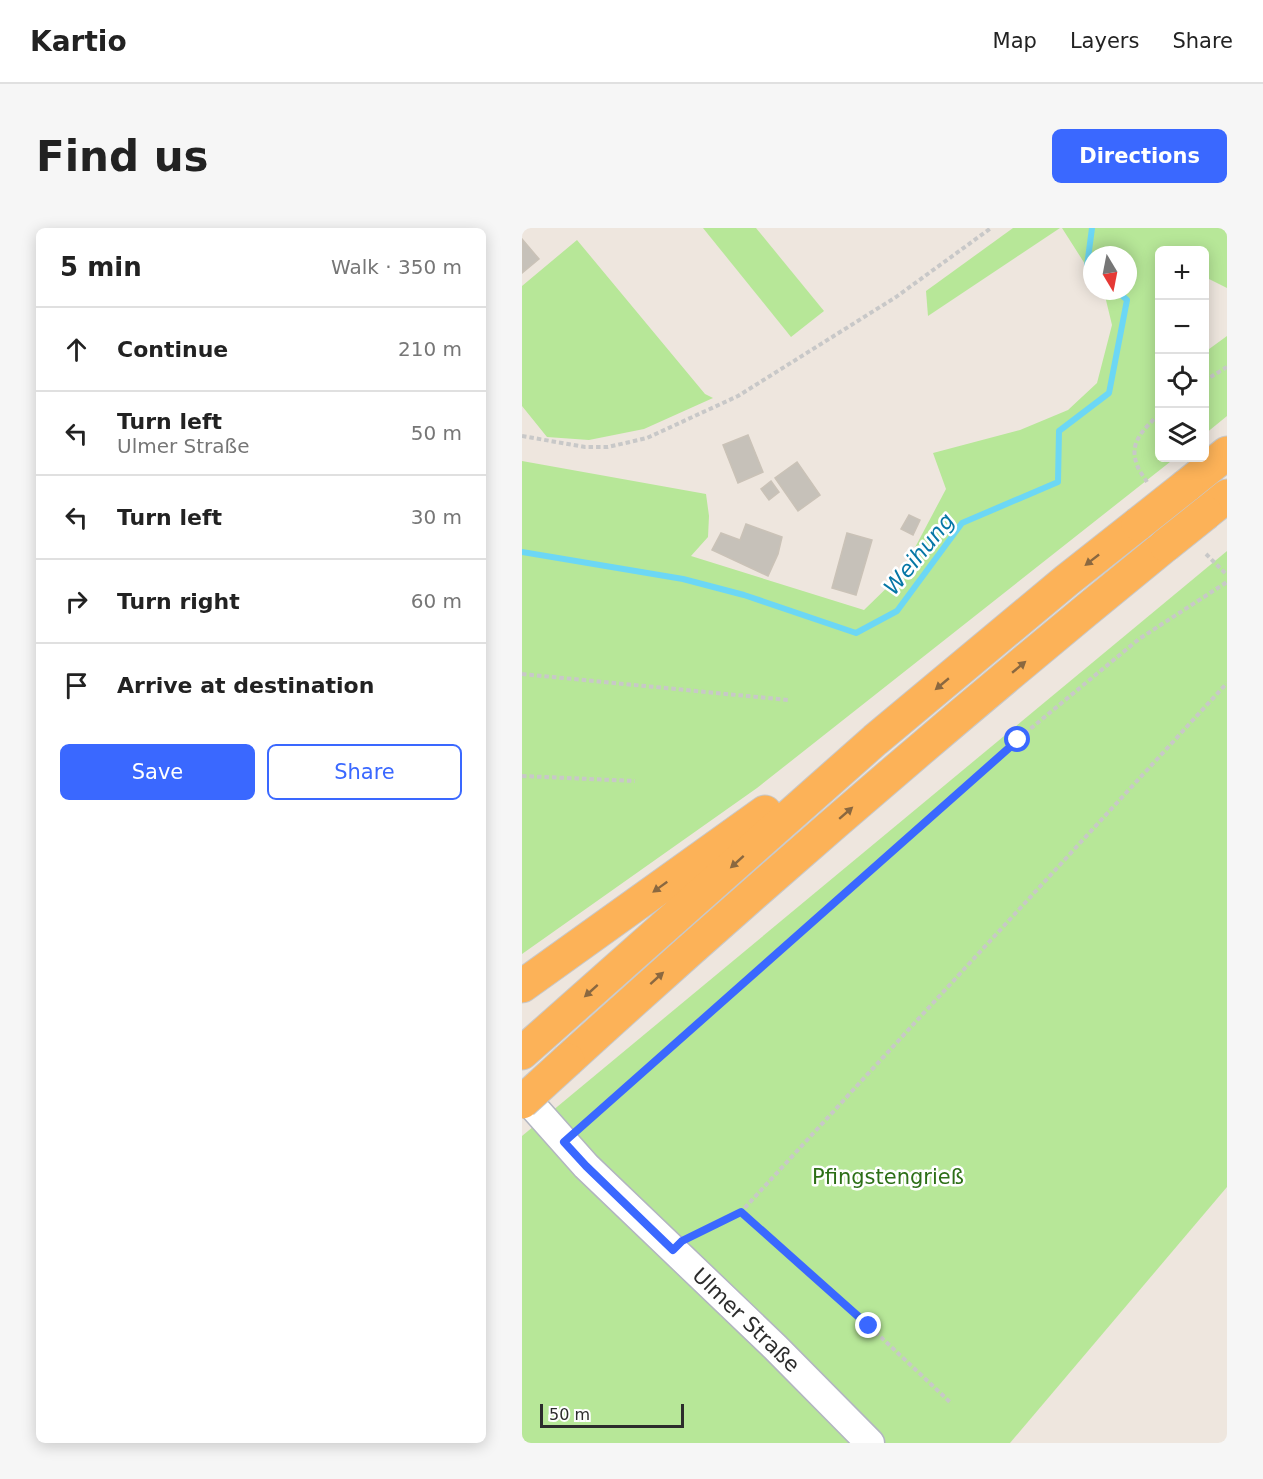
<!DOCTYPE html>
<html lang="en">
<head>
<meta charset="utf-8">
<style>
	body { margin:0; font-family:"DejaVu Sans",sans-serif; background:#f6f6f6; color:#222 }
	.controls { position:absolute; right:18px; top:18px; display:grid; overflow:hidden; border-radius:9px; box-shadow:0 3px 15px #0003 }
	.controls button { width:54px; height:54px; display:grid; place-items:center; padding:0; border:0; border-bottom:2px solid #e0e0e0; background:#fff; color:#222; font:30px sans-serif }
	.compass { position:absolute; left:561px; top:18px; width:54px; height:54px; border-radius:50%; background:#fff; box-shadow:0 3px 15px #0003; rotate:170deg }
	.scale { position:absolute; left:18px; bottom:15px; width:144px; box-sizing:border-box; padding-left:6px; border:3px solid #2c2c2c; border-top:0; font-size:16px; line-height:21px; white-space:nowrap; color:#2c2c2c; -webkit-text-stroke:4px #fff; paint-order:stroke }
	.stop { position:absolute; width:18px; height:18px; margin:-14px; border:4px solid #3a68ff; border-radius:50%; background:#fff }
	.stop.end { background:#3a68ff; border-color:#fff; box-shadow:0 2px 6px #0008 }
	.list { margin:0; padding:0; list-style:none }
	h2 { display:flex; justify-content:space-between; align-items:center; height:78px; margin:0; padding:0 24px; font-size:26px }
	h2 small { font-size:20px; font-weight:400; color:#767676 }
	.list li { display:grid; grid-template-columns:39px 1fr auto; gap:18px; align-items:center; box-sizing:border-box; height:84px; padding:0 24px; border-top:2px solid #e0e0e0 }
	.list b { display:block; font-size:22px; white-space:nowrap }
	.list p { margin:0; font-size:20px; white-space:nowrap; color:#767676 }
	.list em { font-size:20px; font-style:normal; color:#767676 }
	.actions { display:flex; gap:12px; padding:18px 24px }
	.actions a { flex:1; padding:14px 0; border:2px solid #3a68ff; border-radius:9px; text-align:center; font-size:21px; color:#3a68ff }
	.actions .main { background:#3a68ff; color:#fff }
	.icon { flex:none; width:33px; height:33px; fill:none; stroke:currentColor; stroke-width:2; stroke-linecap:round; stroke-linejoin:round }
	.map { position:relative; flex:none; width:705px; height:1215px; overflow:hidden; border-radius:9px }
	header { display:flex; align-items:center; gap:36px; box-sizing:border-box; height:84px; padding:0 30px; background:#fff; border-bottom:2px solid #e0e0e0 }
	header strong { font-size:28px }
	nav { display:flex; gap:33px; margin-inline-start:auto; font-size:21px }
	.intro { display:flex; align-items:center; justify-content:space-between; box-sizing:border-box; height:144px; padding:0 36px }
	h1 { margin:0; font-size:42px }
	.button { padding:15px 27px; border-radius:9px; background:#3a68ff; color:#fff; font-size:21px; font-weight:700 }
	main { display:flex; gap:36px; padding:0 36px }
	aside { flex:1; background:#fff; border-radius:9px; box-shadow:0 3px 15px #0003 }
	.map>svg:first-child { display:block }
</style>
</head>
<body>
<header>
<strong>Kartio</strong>
<nav><a>Map</a><a>Layers</a><a>Share</a></nav>
</header>
<div class="intro"><h1>Find us</h1><a class="button">Directions</a></div>
<main>
<aside>
<h2>5 min<small>Walk · 350 m</small></h2>
<ul class="list">
<li><svg class="icon" aria-label="ahead" viewBox="0 0 24 24"><path d="M12 20V5M6 11l6-6 6 6"/></svg><div><b>Continue</b></div><em>210 m</em></li>
<li><svg class="icon" aria-label="left" viewBox="0 0 24 24"><path d="M17 20v-9H6M10 6l-5 5 5 5"/></svg><div><b>Turn left</b><p>Ulmer Straße</p></div><em>50 m</em></li>
<li><svg class="icon" aria-label="left" viewBox="0 0 24 24"><path d="M17 20v-9H6M10 6l-5 5 5 5"/></svg><div><b>Turn left</b></div><em>30 m</em></li>
<li><svg class="icon" aria-label="right" viewBox="0 0 24 24"><path d="M7 20v-9h11M14 6l5 5-5 5"/></svg><div><b>Turn right</b></div><em>60 m</em></li>
<li><svg class="icon" aria-label="arrive" viewBox="0 0 24 24"><path d="M6 21V4h12l-3 4 3 4H6"/></svg><div><b>Arrive at destination</b></div></li>
</ul>
<div class="actions"><a class="main">Save</a><a>Share</a></div>
</aside>
<div class="map">
<svg width="705" height="1215" viewBox="0 0 705 1215">
	<rect width="100%" height="100%" fill="#eee6de"/>
	<g fill="#b7e798">
		<polygon points="181,0 234,0 302,83 269,109"/>
		<polygon points="491,0 538,0 406,88 404,63"/>
		<polygon points="540,0 705,0 705,60 683,49 682,22 638,22 638,230 653,230 235,560 0,726 0,233 184,266 187,288 186,309 169,328 342,382 379,346 424,261 411,225 498,202 546,182 575,155 590,97 583,68 580,63 606,63 606,27 570,27 570,47"/>
		<polygon points="55,12 183,166 191,170 122,201 67,212 25,209 0,178 0,58"/>
		<polygon points="705,108 705,188 683,206 683,124"/>
		<polygon points="705,323 705,959 488,1215 0,1215 0,908"/>
	</g>
	<g fill="none" stroke-linecap="round" stroke-linejoin="round">
		<g stroke="#6cd7f5" stroke-width="6">
			<polyline points="570,0 565,38 570,43"/>
			<polyline points="0,324 161,351 222,367 334,405 375,383 440,295 536,254 537,203 587,165 605,72 595,63"/>
		</g>
	</g>
	<g fill="#c6c1b9" stroke="#cac2b7" stroke-width="1.5">
		<polygon points="0,11 17,31 0,45"/>
		<polygon points="226,207 241,244 216,255 201,217"/>
		<polygon points="275,234 298,267 276,283 253,250"/>
		<polygon points="249,253 257,264 247,272 239,261"/>
		<polygon points="387,287 398,292 391,307 379,301"/>
		<polygon points="224,296 260,309 256,326 246,348 190,322 199,305 218,312"/>
		<polygon points="325,305 350,312 334,367 310,360"/>
	</g>
	<g fill="none" stroke-linecap="round" stroke-linejoin="round">
		<defs>
			<polyline id="secondary" points="0,866 64,938 253,1119 348,1215"/>
			<g id="trunk">
				<polyline points="664,258 705,225"/>
				<polyline points="684,285 705,268"/>
				<polyline points="0,758 243,584"/>
				<polyline points="0,825 353,512 545,352 616,296"/>
				<path d="M46 832C240 655 440 483 644 317"/>
			</g>
		</defs>
		<use href="#secondary" stroke="#b2b5c0" stroke-width="31"/>
		<use href="#trunk" stroke="#c8c8c8" stroke-width="35"/>
		<g stroke="#c8c8c8" stroke-width="4" stroke-dasharray="4.5 3" stroke-linecap="butt">
			<polyline points="682,153 705,139"/>
			<polyline points="0,208 63,219 86,219 125,210 216,168 374,69 469,0"/>
			<path d="M625 254C622 249 617 243 615 237 606 213 623 201 638 185"/>
			<polyline points="684,326 705,347"/>
			<polyline points="0,446 266,472"/>
			<polyline points="0,548 113,553"/>
			<polyline points="60,899 496,511 617,411 705,354"/>
			<polyline points="219,984 347,1098 429,1175"/>
			<polyline points="170,1008 219,984 705,455"/>
		</g>
		<use href="#secondary" stroke="#fff" stroke-width="28"/>
		<use href="#trunk" stroke="#fcb258" stroke-width="33"/>
		<defs>
			<g id="trunk-bridge">
				<polyline points="616,296 664,258"/>
				<polyline points="644,317 684,285"/>
				<polyline points="0,874 46,832"/>
			</g>
		</defs>
		<use href="#trunk-bridge" stroke="#c8c8c8" stroke-width="35" stroke-linecap="butt"/>
		<use href="#trunk-bridge" stroke="#fcb258" stroke-width="33"/>
	</g>
	<defs><path id="oneway-solid" d="M-6-.8H1V-3.2L6.5 0L1 3.2V.8H-6Z" transform="scale(1.5)"/></defs>
	<g fill="#8a6840">
		<use href="#oneway-solid" transform="translate(570 332) rotate(142)"/>
		<use href="#oneway-solid" transform="translate(497 439) rotate(-40)"/>
		<use href="#oneway-solid" transform="translate(420 456) rotate(140)"/>
		<use href="#oneway-solid" transform="translate(324 585) rotate(-41)"/>
		<use href="#oneway-solid" transform="translate(215 634) rotate(138)"/>
		<use href="#oneway-solid" transform="translate(138 659) rotate(144)"/>
		<use href="#oneway-solid" transform="translate(135 750) rotate(-42)"/>
		<use href="#oneway-solid" transform="translate(69 763) rotate(138)"/>
	</g>
	<g fill="none" stroke-linecap="round" stroke-linejoin="round">
		<polyline stroke="#3a68ff" stroke-width="8" points="347,1098 219,984 160,1013 151,1022 64,938 42,914 496,512"/>
	</g>
	<g text-anchor="middle" dominant-baseline="central" stroke-width="5" stroke-linejoin="round" paint-order="stroke">
		<g font-size="21" fill="#2d6f17" stroke="#fff">
			<text x="366" y="949">Pfingstengrieß</text>
		</g>
		<g font-size="21" fill="#2c2c2c" stroke="#fff">
			<text transform="translate(224 1092) rotate(44)">Ulmer Straße</text>
		</g>
		<g font-size="22" font-style="italic" fill="#0677a6" stroke="#fff">
			<text transform="translate(397 326) rotate(-51)">Weihung</text>
		</g>
	</g>
</svg>
<div class="controls">
<button>+</button>
<button>−</button>
<button><svg class="icon" aria-label="locate" viewBox="0 0 24 24"><circle cx="12" cy="12" r="6"/><path d="M12 2v4M12 18v4M2 12h4M18 12h4"/></svg></button>
<button><svg class="icon" aria-label="layers" viewBox="0 0 24 24"><path d="M12 4l9 5-9 5-9-5zM3 14l9 5 9-5"/></svg></button>
</div>
<svg class="compass" viewBox="-18 -18 36 36"><path d="M0-13l5 13h-10z" fill="#e53935"/><path d="M0 13l5-13h-10z" fill="#767676"/></svg>
<div class="scale">50 m</div>
<div class="stop" style="left:496px;top:512px"></div>
<div class="stop end" style="left:347px;top:1098px"></div>
</div>
</main>
</body>
</html>
